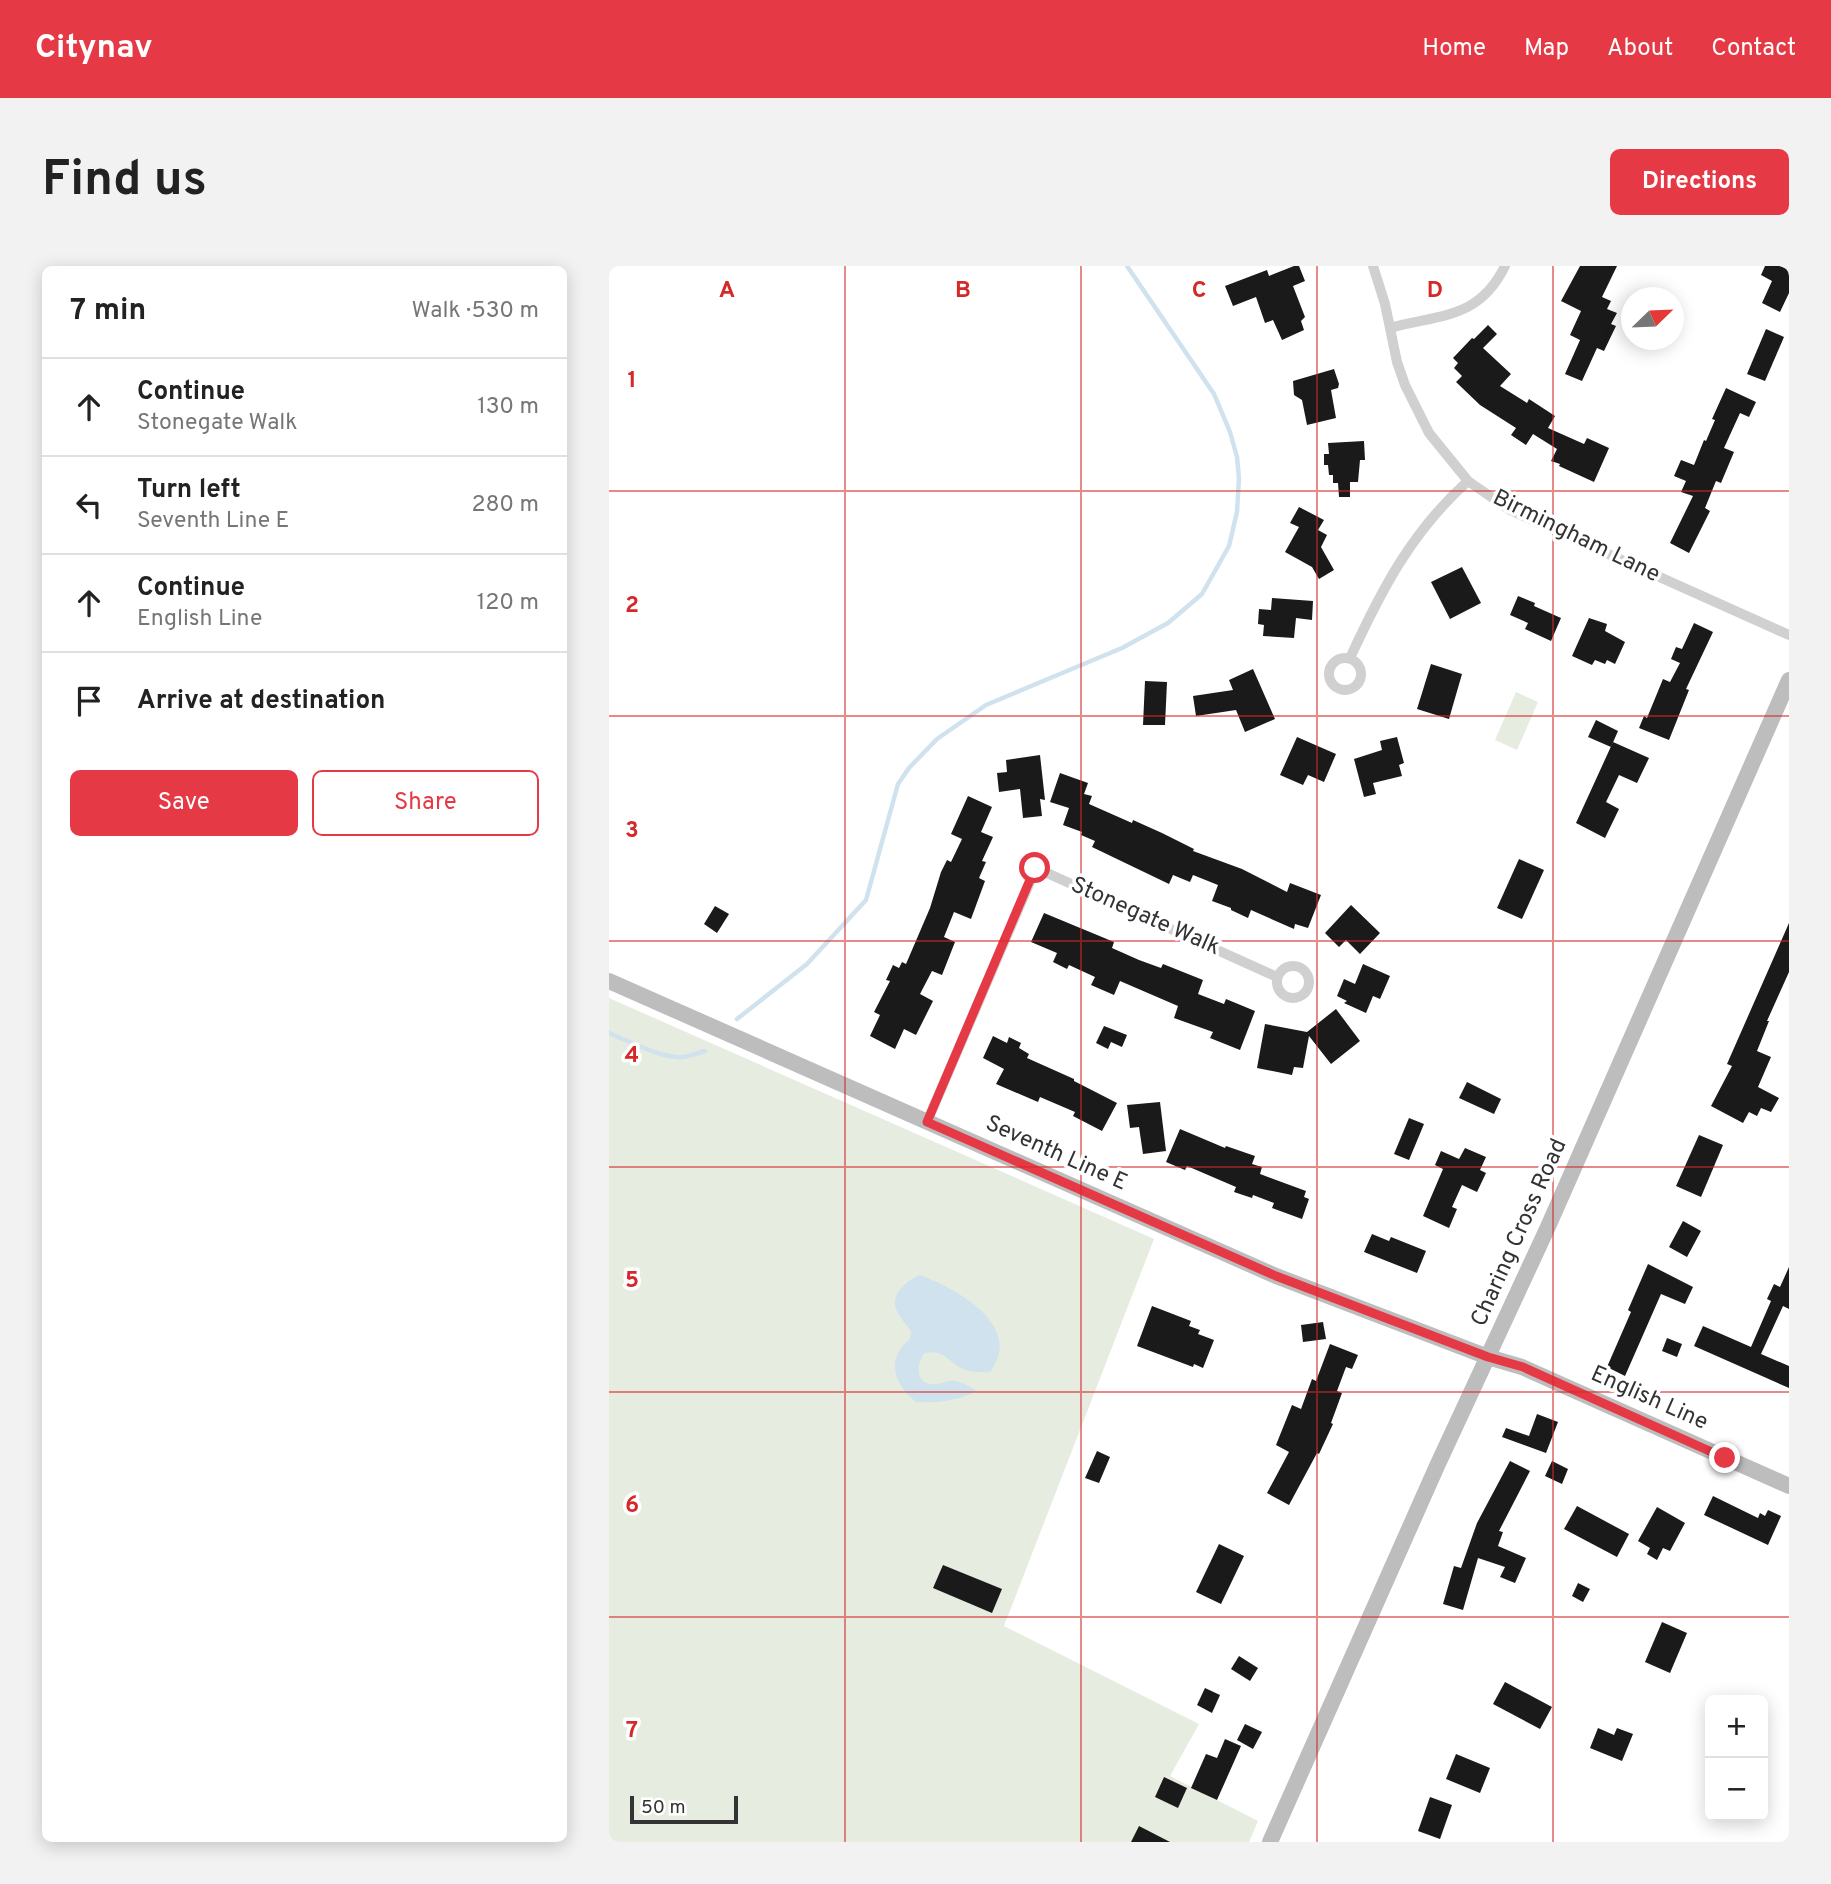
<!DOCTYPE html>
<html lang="en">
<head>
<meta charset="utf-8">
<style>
	body { margin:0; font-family:Overpass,sans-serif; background:#f2f2f2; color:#222 }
	.controls { position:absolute; right:21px; bottom:21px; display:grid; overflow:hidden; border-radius:10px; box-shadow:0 4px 18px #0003 }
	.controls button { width:63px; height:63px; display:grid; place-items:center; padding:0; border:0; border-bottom:2px solid #e0e0e0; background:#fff; color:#222; font:35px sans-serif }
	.compass { position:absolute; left:1012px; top:21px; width:63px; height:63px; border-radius:50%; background:#fff; box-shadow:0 4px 18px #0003; rotate:67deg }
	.scale { position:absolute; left:21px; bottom:18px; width:108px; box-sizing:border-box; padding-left:7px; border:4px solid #333; border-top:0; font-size:19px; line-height:24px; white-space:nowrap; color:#333; -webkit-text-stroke:5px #fff; paint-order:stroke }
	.stop { position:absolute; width:21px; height:21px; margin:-16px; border:5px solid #e63946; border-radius:50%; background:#fff }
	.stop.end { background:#e63946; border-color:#fff; box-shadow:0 2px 7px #0008 }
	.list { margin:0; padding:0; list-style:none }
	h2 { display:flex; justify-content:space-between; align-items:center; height:91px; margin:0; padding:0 28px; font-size:30px }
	h2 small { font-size:23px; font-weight:400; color:#767676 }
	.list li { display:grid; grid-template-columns:46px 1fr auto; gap:21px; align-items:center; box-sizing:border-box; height:98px; padding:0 28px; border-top:2px solid #e0e0e0 }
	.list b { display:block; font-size:26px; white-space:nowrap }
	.list p { margin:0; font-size:23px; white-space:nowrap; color:#767676 }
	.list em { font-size:23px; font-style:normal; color:#767676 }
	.actions { display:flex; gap:14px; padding:21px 28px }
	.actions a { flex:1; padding:16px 0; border:2px solid #e63946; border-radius:10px; text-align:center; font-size:24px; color:#e63946 }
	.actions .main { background:#e63946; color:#fff }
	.icon { flex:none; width:38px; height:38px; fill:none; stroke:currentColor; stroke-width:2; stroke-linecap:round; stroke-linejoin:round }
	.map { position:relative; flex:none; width:1180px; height:1576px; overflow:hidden; border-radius:10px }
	header { display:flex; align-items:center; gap:42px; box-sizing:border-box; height:98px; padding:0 35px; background:#e63946; color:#fff }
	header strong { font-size:33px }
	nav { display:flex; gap:38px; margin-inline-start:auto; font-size:24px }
	.intro { display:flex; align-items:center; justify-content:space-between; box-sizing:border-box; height:168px; padding:0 42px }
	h1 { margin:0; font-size:49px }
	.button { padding:18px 32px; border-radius:10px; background:#e63946; color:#fff; font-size:24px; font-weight:700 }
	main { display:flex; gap:42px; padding:0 42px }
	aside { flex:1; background:#fff; border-radius:10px; box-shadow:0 4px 18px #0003 }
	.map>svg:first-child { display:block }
</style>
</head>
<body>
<header>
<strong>Citynav</strong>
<nav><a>Home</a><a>Map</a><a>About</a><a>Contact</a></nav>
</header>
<div class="intro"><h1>Find us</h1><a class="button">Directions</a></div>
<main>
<aside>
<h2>7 min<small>Walk · 530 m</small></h2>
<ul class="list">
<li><svg class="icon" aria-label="ahead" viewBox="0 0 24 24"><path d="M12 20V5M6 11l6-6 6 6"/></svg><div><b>Continue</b><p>Stonegate Walk</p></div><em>130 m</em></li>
<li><svg class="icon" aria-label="left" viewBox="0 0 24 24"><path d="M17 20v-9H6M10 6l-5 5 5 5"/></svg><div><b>Turn left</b><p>Seventh Line E</p></div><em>280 m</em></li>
<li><svg class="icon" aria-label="ahead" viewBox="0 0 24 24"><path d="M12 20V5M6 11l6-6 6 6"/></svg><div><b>Continue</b><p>English Line</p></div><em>120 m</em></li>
<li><svg class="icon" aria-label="arrive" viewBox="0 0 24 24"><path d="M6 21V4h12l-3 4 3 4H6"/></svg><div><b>Arrive at destination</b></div></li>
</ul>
<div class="actions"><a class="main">Save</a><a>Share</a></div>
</aside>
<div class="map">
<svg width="1180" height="1576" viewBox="0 0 1180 1576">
	<rect width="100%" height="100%" fill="#fff"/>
	<g fill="#e6ecdf">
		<polygon points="907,426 929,436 908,484 886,474"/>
		<polygon points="0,732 545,973 395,1360 590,1458 561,1510 649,1555 640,1576 5,1576 0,1574"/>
	</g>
	<path fill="#cfe2ee" d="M311 1009C348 1023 416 1060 381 1106 370 1107 356 1106 347 1099 335 1090 332 1084 316 1087 308 1096 305 1117 323 1118 331 1119 339 1114 346 1115 354 1116 361 1121 368 1125 349 1135 328 1137 307 1136 285 1118 276 1093 301 1073L302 1065C298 1059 291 1052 288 1045 280 1029 298 1014 311 1009Z"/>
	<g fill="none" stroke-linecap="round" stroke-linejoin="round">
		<g stroke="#cfe2ee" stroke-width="4.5">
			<polyline points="128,753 198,698 257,634 289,518 300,502 328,473 377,439 513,382 559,357 593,328 620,280 628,246 630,212 628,191 621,166 605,128 518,0"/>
			<path d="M0 767C19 775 54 793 74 791 81 790 89 787 96 785"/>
		</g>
	</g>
	<g fill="#1a1a1a">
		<polygon points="685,0 690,0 696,15 684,20 696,51 692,55 695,64 673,74 664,54 656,57 647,31 624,40 616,20 658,4 660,10"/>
		<polygon points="971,0 1008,0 993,31 1002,35 998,43 1008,47 1002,58 1007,60 995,85 988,82 973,115 956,108 971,74 961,69 972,45 952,35"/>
		<polygon points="1156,0 1171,0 1180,4 1180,27 1171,46 1153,37 1163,15 1152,9"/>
		<polygon points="879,59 888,68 874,82 902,108 891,120 918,137 920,133 946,150 939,162 975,178 978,172 1000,182 985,216 950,200 951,198 942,195 948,183 924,168 917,179 902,169 907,162 871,139 847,116 853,110 845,102 849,97 844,92 863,72 865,73"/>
		<polygon points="1157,63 1175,71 1156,115 1138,108"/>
		<polygon points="725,103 730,118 729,122 722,124 727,152 698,159 693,134 685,129 684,115"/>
		<polygon points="1117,122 1147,136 1140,151 1131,147 1115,182 1125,186 1112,217 1107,215 1096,242 1101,245 1080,287 1061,277 1084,230 1072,226 1077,215 1065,210 1072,194 1085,199 1095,174 1097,175 1106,154 1103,153"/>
		<polygon points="755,175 756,194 751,194 749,216 741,216 741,231 730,231 729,217 724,217 724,209 720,209 719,199 715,199 715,188 720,188 719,177"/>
		<polygon points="690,241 715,254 709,264 718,269 712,281 725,304 710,313 703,301 676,286 690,261 681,257"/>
		<polygon points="853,301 872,337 841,353 822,316"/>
		<polygon points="909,330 926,337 925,340 952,352 942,375 916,363 919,357 901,349"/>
		<polygon points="663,332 704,335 703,354 687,352 685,372 654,370 655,359 649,358 650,343 662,344"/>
		<polygon points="980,352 998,358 996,365 1016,376 1006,398 998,394 996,398 986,394 983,399 963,390"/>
		<polygon points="1085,357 1104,366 1077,423 1080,424 1060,474 1030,462 1035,450 1038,452 1054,413 1061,416 1071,397 1062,393 1067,381 1073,383"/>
		<polygon points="822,398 853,408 840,453 808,443"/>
		<polygon points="644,403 666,453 636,466 627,444 587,450 584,430 624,424 620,414"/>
		<polygon points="536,415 558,416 556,459 534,459"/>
		<polygon points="987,454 1009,465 1002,481 979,471"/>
		<polygon points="688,471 727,488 715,516 699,509 694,519 671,509"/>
		<polygon points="788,471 795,497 790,499 793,510 764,517 767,528 755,531 745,493 773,484 771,475"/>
		<polygon points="1004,476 1040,492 1028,517 1010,509 997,536 1010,543 996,572 967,557"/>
		<polygon points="431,489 436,534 431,533 433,550 414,552 411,523 390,526 388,507 398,506 397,494"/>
		<polygon points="451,507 479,517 475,528 483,530 480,538 523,557 524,554 553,567 585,583 584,585 633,603 678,626 681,617 712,629 699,662 686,658 685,663 642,644 639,652 622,644 622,642 603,635 609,619 584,609 581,616 564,609 560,618 483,581 486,575 472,569 473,566 454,559 460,542 441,536"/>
		<polygon points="359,530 383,541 372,566 384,571 373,595 377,596 370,612 376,615 362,653 345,646 335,671 346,676 333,709 323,705 311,728 324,735 307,769 295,763 286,783 261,770 271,749 265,746 281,715 277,714 284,699 290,702 293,696 297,698 321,642 332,606 338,594 342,596 353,573 342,568"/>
		<polygon points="910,593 935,604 913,653 888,642"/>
		<polygon points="742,639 771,667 751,688 737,674 730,681 716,667"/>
		<polygon points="106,640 120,648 108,667 95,658"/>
		<polygon points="435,647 505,676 503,682 530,694 552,702 554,698 594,714 589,728 615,738 617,733 646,745 631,784 601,772 604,766 565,752 569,740 511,715 505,729 482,719 486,711 460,699 458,703 444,696 448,687 422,676"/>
		<polygon points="1180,657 1180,706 1158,755 1160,755 1148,785 1162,791 1149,821 1170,832 1162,846 1152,842 1148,850 1140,846 1134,857 1102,840 1123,800 1118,798"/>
		<polygon points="754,698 781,710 771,733 764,730 757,747 735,737 738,735 728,730 735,713 746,718"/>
		<polygon points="727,743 751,775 722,798 700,770 694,802 685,801 683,809 648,802 656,758 698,766"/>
		<polygon points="495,760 518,769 513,781 502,776 499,783 487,777"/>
		<polygon points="384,770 398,777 400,771 412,777 410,782 420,788 418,792 465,813 465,815 508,837 493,865 464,850 466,846 431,831 429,836 387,818 395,803 374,792"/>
		<polygon points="858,816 892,833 885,848 850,832"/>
		<polygon points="551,836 557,885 534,888 530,861 521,862 518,839"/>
		<polygon points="800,852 815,858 800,894 785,888"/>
		<polygon points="571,863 616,882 617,880 646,890 643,898 653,901 651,908 697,925 695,931 700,933 693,953 663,942 665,937 644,929 643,932 625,926 627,921 578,900 576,904 557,896"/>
		<polygon points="1090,869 1114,879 1092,931 1067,920"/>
		<polygon points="856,882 877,891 871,904 877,907 868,926 853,919 843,941 848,943 840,962 814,950 834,903 826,899 832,885 850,893"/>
		<polygon points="1074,955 1092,965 1078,991 1060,981"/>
		<polygon points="763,968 780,975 782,971 817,985 808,1007 755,986"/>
		<polygon points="1039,998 1084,1021 1076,1038 1052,1028 1016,1110 998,1101 1022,1046 1019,1044"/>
		<polygon points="1180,1001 1180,1043 1174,1040 1152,1088 1180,1100 1180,1122 1085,1080 1094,1060 1142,1081 1162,1035 1158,1033 1165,1018 1171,1021"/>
		<polygon points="543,1040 582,1055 580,1060 591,1064 589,1068 605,1074 594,1102 585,1098 584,1101 528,1080"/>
		<polygon points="714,1056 717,1073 694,1076 692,1059"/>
		<polygon points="1058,1072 1073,1078 1068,1091 1053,1085"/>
		<polygon points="721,1078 749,1089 743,1103 737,1101 728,1125 733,1127 722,1157 724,1158 710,1188 708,1187 680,1239 658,1227 680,1186 667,1179 683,1139 692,1143 703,1113 707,1115"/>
		<polygon points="928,1148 949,1156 937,1187 893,1171 897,1162 920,1170"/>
		<polygon points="488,1185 501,1191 490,1217 476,1212"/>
		<polygon points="901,1195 921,1205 890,1265 894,1266 889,1280 917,1292 906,1317 891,1311 896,1301 869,1292 854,1344 834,1338 845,1300 852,1302 868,1257"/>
		<polygon points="943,1195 959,1203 953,1218 936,1210"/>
		<polygon points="1104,1230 1149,1252 1151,1247 1156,1250 1159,1244 1172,1250 1159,1279 1095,1249"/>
		<polygon points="968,1240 1020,1268 1008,1291 955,1263"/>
		<polygon points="1048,1241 1076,1257 1061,1285 1054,1282 1048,1294 1038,1288 1041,1282 1029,1275"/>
		<polygon points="610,1278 635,1290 612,1338 587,1326"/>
		<polygon points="334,1299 393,1323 383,1347 324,1322"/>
		<polygon points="969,1317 981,1323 974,1336 963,1330"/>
		<polygon points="1053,1356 1078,1367 1061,1407 1036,1396"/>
		<polygon points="630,1390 649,1402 641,1415 622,1403"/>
		<polygon points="896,1416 943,1441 931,1463 884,1438"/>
		<polygon points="596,1422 611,1429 603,1447 588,1439"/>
		<polygon points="636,1458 653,1466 644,1483 628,1474"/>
		<polygon points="989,1462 1005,1469 1008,1462 1024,1468 1013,1495 981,1482"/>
		<polygon points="616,1473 632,1480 608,1534 582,1522 597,1488 608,1492"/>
		<polygon points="847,1488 881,1502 871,1527 837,1513"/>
		<polygon points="555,1511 578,1522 569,1542 546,1531"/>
		<polygon points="821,1531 843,1539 831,1573 809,1565"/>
		<polygon points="530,1560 561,1576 522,1576"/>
	</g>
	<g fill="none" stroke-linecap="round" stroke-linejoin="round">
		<g stroke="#d0d0d0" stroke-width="10">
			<polyline points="764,0 776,38 788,96 796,119 820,167 859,215 901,244 1180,369"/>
			<path d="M781 62C832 48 870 53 896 0"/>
			<circle cx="736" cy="408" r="16"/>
			<path d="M741 392C772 325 802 266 859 215"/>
			<circle cx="684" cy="716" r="16"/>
			<polyline points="318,856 427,602 668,711"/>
		</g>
		<g stroke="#bdbdbd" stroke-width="16">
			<polyline points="0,715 667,1010 879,1091 913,1101 1180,1220"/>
			<polyline points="661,1576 828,1200 938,963 1180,414"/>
		</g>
	</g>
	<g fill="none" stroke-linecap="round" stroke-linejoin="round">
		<polyline stroke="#e63946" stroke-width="9" points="426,602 318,856 667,1010 879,1091 914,1101 1116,1192"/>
	</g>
	<path fill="none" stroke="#d62828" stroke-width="2" stroke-opacity="0.55" d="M236 0V1576M472 0V1576M708 0V1576M944 0V1576M0 225H1180M0 450H1180M0 675H1180M0 901H1180M0 1126H1180M0 1351H1180"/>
	<g text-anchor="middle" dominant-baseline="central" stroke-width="7" stroke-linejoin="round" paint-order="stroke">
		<g font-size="23" fill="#333" stroke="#fff">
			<text transform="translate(967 271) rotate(26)">Birmingham Lane</text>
			<text transform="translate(536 651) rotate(24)">Stonegate Walk</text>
			<text transform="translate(447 888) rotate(24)">Seventh Line E</text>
			<text transform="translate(911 967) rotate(-66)">Charing Cross Road</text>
			<text transform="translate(1040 1133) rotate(24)">English Line</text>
		</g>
	</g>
	<g font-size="23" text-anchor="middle" font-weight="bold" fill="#d62828" stroke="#fff" stroke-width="7" stroke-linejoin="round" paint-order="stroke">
		<text x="118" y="31">A</text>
		<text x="354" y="31">B</text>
		<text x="590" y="31">C</text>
		<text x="826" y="31">D</text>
		<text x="23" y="121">1</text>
		<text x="23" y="346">2</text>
		<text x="23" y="571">3</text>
		<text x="23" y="796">4</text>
		<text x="23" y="1021">5</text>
		<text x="23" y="1246">6</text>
		<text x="23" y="1471">7</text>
	</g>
</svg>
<div class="controls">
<button>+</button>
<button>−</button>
</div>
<svg class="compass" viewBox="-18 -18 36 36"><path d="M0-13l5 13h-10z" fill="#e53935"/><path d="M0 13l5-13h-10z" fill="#767676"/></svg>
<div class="scale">50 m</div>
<div class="stop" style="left:426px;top:602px"></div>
<div class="stop end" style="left:1116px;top:1192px"></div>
</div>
</main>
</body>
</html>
